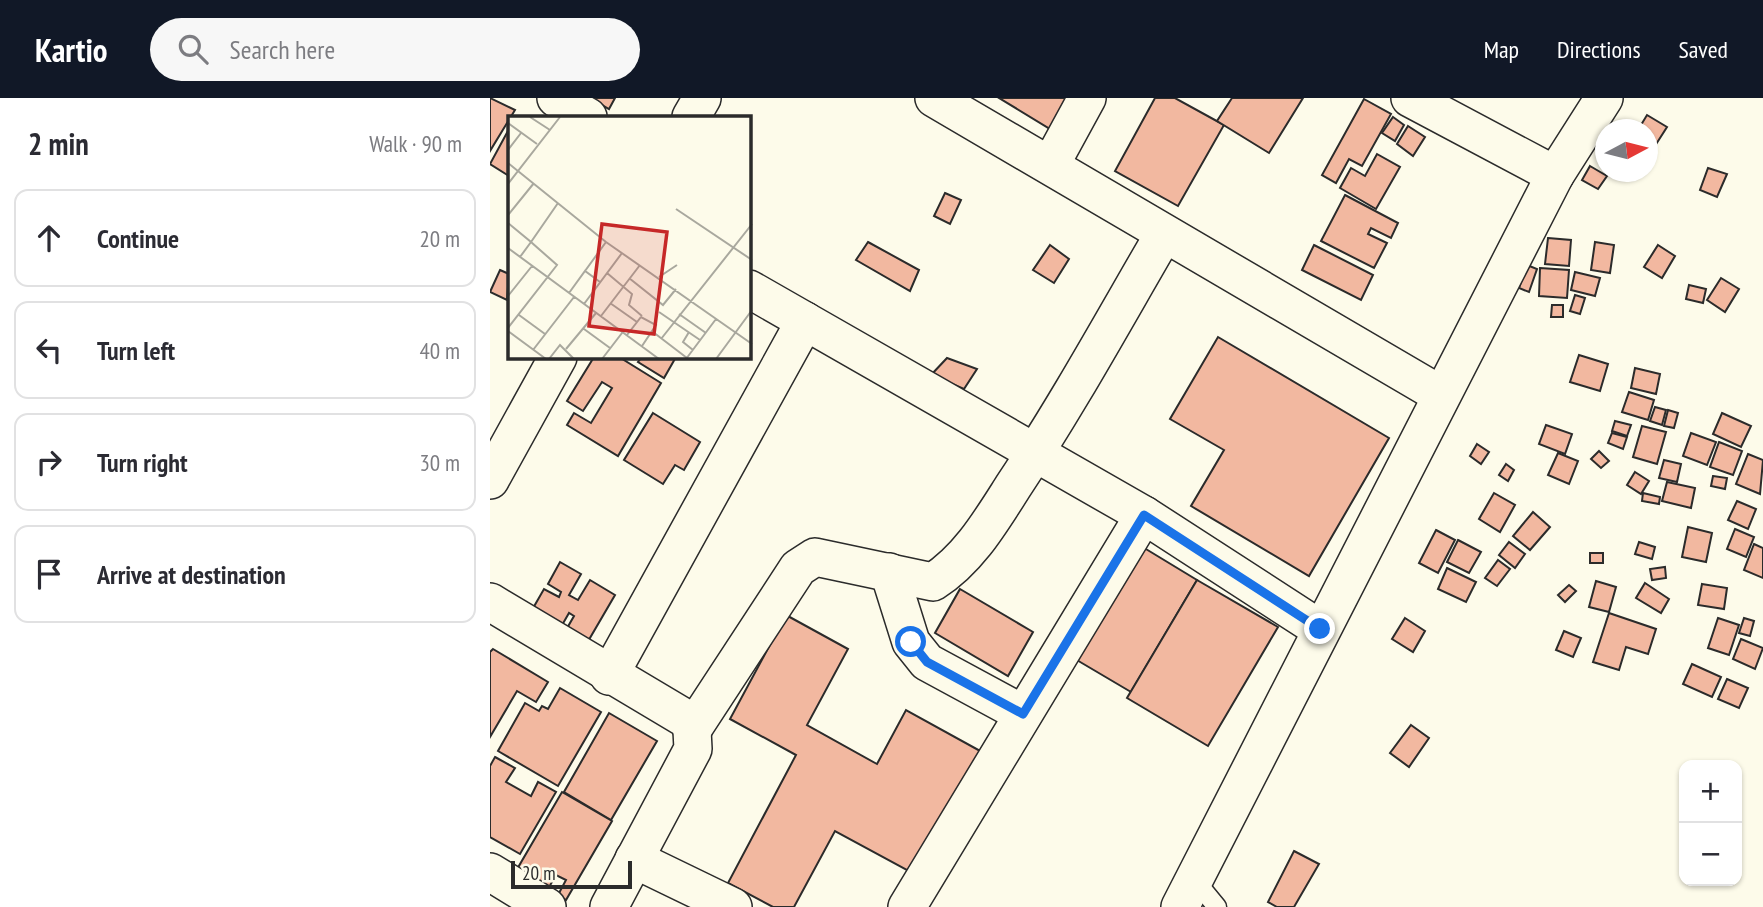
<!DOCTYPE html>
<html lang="en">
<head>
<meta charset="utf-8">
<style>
	body { margin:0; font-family:"PT Sans Narrow",sans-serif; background:#f7f7f7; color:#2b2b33 }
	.controls { position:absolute; right:21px; bottom:21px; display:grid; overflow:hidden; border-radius:14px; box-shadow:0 2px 5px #0004 }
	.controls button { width:63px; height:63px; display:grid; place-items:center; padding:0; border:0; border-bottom:2px solid #e1e1e2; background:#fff; color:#2b2b33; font:35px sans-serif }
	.compass { position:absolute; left:1105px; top:21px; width:63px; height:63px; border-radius:50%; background:#fff; box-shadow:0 2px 5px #0004; rotate:83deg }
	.scale { position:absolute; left:21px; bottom:18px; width:121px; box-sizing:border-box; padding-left:7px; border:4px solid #2b2b2b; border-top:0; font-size:19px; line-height:24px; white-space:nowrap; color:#2b2b2b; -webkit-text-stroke:5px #fdfbea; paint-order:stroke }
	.stop { position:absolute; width:21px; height:21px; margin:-16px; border:5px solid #1a73e8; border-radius:50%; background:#fff }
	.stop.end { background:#1a73e8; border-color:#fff; box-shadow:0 2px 7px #0008 }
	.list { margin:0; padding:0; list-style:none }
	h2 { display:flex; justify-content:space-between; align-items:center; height:91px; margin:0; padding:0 28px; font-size:30px }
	h2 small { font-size:23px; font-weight:400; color:#7c7c81 }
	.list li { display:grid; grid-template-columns:46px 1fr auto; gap:21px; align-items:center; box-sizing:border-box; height:98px; margin:0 14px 14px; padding:0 14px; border:2px solid #e1e1e2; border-radius:14px }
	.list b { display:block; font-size:26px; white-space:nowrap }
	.list em { font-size:23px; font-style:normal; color:#7c7c81 }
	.icon { flex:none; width:38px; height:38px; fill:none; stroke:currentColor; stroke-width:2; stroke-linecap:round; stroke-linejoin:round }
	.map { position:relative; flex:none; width:1273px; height:809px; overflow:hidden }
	header { display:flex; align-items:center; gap:42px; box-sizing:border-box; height:98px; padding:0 35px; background:#111827; color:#fff }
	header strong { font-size:33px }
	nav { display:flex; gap:38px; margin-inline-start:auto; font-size:24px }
	.search { width:490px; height:63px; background:#f7f7f7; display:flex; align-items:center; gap:18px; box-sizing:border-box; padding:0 24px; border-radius:38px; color:#7c7c81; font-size:26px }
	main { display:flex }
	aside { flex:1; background:#fff }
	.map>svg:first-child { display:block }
</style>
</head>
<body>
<header>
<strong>Kartio</strong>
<div class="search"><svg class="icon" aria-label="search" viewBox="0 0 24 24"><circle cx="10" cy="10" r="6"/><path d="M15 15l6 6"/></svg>Search here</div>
<nav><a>Map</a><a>Directions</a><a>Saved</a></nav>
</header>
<main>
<aside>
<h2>2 min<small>Walk · 90 m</small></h2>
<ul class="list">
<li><svg class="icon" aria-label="ahead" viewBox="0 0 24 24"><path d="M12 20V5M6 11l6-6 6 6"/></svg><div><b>Continue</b></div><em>20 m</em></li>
<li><svg class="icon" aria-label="left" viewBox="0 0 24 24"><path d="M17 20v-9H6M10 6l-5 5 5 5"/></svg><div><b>Turn left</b></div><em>40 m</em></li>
<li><svg class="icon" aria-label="right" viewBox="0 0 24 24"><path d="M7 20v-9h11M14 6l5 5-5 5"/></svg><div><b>Turn right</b></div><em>30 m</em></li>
<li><svg class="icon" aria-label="arrive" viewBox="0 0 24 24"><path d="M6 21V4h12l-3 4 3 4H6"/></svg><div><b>Arrive at destination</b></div></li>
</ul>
</aside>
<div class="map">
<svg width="1273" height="809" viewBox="0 0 1273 809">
	<rect width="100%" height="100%" fill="#fdfbea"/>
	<g fill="#f2b8a0" stroke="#2b2b2b" stroke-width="2">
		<polygon points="0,0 25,12 0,53"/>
		<polygon points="100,0 125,0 119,11"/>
		<polygon points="509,0 585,0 565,34"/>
		<polygon points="665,0 685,0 734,27 688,108 625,73"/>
		<polygon points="742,0 813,0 779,55 727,23"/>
		<polygon points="874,1 901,16 872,68 859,61 846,85 832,77"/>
		<polygon points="1157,17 1177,29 1163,51 1158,48 1158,32 1148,32"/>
		<polygon points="903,19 914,27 905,43 892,35"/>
		<polygon points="918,28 935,39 923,58 907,46"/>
		<polygon points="19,31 19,78 0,66"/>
		<polygon points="887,56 910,69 886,111 850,90 861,70 875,78"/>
		<polygon points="1100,68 1117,78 1108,91 1092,82"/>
		<polygon points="1218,70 1237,76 1227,99 1210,92"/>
		<polygon points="455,95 471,102 460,126 444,118"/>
		<polygon points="855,97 908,125 901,140 881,130 878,136 897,145 884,170 831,143"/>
		<polygon points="1058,140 1081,142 1079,168 1055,166"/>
		<polygon points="378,144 429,172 420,193 366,162"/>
		<polygon points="1105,144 1124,147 1120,175 1101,172"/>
		<polygon points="560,147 579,161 564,185 543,172"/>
		<polygon points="824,147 883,177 871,202 812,172"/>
		<polygon points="1168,147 1185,158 1172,180 1154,169"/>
		<polygon points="1037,167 1047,171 1039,194 1029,190"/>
		<polygon points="1050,170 1079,172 1077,200 1049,198"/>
		<polygon points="10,172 19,176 17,202 0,194"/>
		<polygon points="1085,174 1110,180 1105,198 1081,192"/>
		<polygon points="1231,180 1249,191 1235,214 1217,202"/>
		<polygon points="1199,187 1216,191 1213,205 1196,201"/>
		<polygon points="1085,197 1095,200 1090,216 1080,213"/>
		<polygon points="1062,207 1073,207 1073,219 1061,219"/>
		<polygon points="728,239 899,340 819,478 701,408 734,352 680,321"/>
		<polygon points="1089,257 1118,266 1110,293 1080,284"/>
		<polygon points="104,259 129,259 171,285 128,358 77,327 84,315 101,325 122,290 112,284 93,313 77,303"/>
		<polygon points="152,259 186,259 174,280 148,264"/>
		<polygon points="457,260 487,271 474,291 441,277"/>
		<polygon points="1145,270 1170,276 1166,296 1141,290"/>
		<polygon points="1139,294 1164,302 1158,322 1132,314"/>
		<polygon points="1165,309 1176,312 1172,327 1160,323"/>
		<polygon points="1178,312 1188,315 1184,330 1174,328"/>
		<polygon points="163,315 210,344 194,372 185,367 173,386 134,362"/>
		<polygon points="1232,315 1261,328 1251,349 1223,336"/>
		<polygon points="1125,323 1141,327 1137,338 1122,333"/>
		<polygon points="1056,327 1082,336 1075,356 1049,346"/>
		<polygon points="1152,328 1176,334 1167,366 1143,359"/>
		<polygon points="1122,335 1137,339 1133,351 1118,345"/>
		<polygon points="1201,335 1226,344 1217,367 1193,358"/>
		<polygon points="1229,344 1252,353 1243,377 1220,369"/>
		<polygon points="987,346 999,354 991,366 980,358"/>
		<polygon points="1109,353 1119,363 1111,370 1101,361"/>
		<polygon points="1068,355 1088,363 1079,386 1058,377"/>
		<polygon points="1258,356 1273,362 1270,396 1246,386"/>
		<polygon points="1174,362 1191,366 1187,384 1169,380"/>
		<polygon points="1016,366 1024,372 1018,383 1009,377"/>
		<polygon points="1145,374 1159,383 1151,396 1137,387"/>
		<polygon points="1223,378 1237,380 1235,391 1221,388"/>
		<polygon points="1177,384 1205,390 1201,410 1172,403"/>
		<polygon points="1004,395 1025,407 1010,434 989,421"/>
		<polygon points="1153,395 1170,399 1169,406 1152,403"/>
		<polygon points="1247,403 1266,411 1258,431 1238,422"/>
		<polygon points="1043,414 1060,429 1040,452 1023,438"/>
		<polygon points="1198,429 1222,435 1216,464 1192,459"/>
		<polygon points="1245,431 1264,439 1256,459 1237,451"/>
		<polygon points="946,432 965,442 948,475 929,465"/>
		<polygon points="968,442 991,454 979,475 957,464"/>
		<polygon points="1019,444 1035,456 1025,470 1009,457"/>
		<polygon points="1149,444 1165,449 1162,461 1145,456"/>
		<polygon points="646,445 707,482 641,594 580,558"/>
		<polygon points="1264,446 1273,450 1273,480 1254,472"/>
		<rect x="1100" y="455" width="13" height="10"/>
		<polygon points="1008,462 1020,471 1007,488 995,480"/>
		<polygon points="70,464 91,476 79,497 88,502 100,482 125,497 97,545 76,532 84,518 79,515 71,529 42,512 54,491 69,499 71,494 58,486"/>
		<polygon points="1175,469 1176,480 1162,482 1160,471"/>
		<polygon points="957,470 986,484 976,504 948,491"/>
		<polygon points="707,482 788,529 718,648 637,600"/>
		<polygon points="1106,483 1126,489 1119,514 1099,509"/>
		<polygon points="1155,485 1179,501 1171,515 1146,500"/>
		<polygon points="1212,486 1237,490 1234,511 1208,507"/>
		<polygon points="1079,487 1086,493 1075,504 1068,497"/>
		<polygon points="470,491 543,534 518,578 445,535"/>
		<polygon points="1119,515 1166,531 1158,556 1136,549 1129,572 1103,564"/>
		<polygon points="296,517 358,551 317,627 387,666 416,612 492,654 426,777 345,733 304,809 283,809 238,785 306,657 240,621"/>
		<polygon points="915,520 935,533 923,554 902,541"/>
		<polygon points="1228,520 1249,527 1239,557 1218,550"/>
		<polygon points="1254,520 1264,523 1260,538 1249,535"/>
		<polygon points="1074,533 1091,540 1083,559 1066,552"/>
		<polygon points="1251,541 1273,550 1265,571 1243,561"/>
		<polygon points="3,551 58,584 46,604 27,593 0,639 0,554"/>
		<polygon points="1202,566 1231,579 1222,599 1193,586"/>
		<polygon points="1237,581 1258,590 1249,610 1228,601"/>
		<polygon points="70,590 111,614 68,688 8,653 35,605 49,613 52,608 58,611"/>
		<polygon points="119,615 167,643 121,722 74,694"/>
		<polygon points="921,627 939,640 919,669 900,655"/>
		<polygon points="5,659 25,670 16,684 41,698 48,684 66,694 30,756 0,739 0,668"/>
		<polygon points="72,694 122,723 76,802 68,797 76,782 66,777 58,791 26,773"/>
		<polygon points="804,753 829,766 804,809 787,809 778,804"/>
	</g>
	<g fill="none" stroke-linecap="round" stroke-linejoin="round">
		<defs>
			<polyline id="service" points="704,781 727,809"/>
			<g id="minor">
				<polyline points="66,0 98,19"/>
				<polyline points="444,0 951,297"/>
				<polyline points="920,0 1065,77"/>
				<polyline points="201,19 212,0"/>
				<polyline points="561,66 597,0"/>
				<polyline points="259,191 654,417 830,531"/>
				<polyline points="0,382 68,259"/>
				<polyline points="399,474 421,544 437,564 533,616"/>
				<polyline points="0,504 198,622 202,632 203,651 119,809"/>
				<polyline points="119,578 315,223"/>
				<path d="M202 632 308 470 325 459 443 484C479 461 501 423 524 387 578 306 625 220 674 136"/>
				<polyline points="144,761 243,809"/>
				<polyline points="0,774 57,809"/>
				<polyline points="417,809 654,417"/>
				<polyline points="690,809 1065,77 1114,0"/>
			</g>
		</defs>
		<use href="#service" stroke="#2b2b2b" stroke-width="21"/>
		<use href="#minor" stroke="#2b2b2b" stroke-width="40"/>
		<use href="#service" stroke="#fdfbea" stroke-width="18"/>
		<use href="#minor" stroke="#fdfbea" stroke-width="37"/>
	</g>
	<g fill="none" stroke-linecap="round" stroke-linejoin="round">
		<polyline stroke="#1a73e8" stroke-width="9" points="421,544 437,564 533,616 654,417 830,531"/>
	</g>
	<g transform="translate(18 18)">
		<rect width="243" height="243" fill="#fdfbea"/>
		<path fill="none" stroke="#a9a89e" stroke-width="2" d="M22 1 42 14M0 7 29 28M0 34 13 17M0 47 98 126 244 228M0 68 52 1M168 93 244 144M0 99 26 67M0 107 23 126 12 141M0 132 151 243M77 155 98 126M99 157 124 178 121 189 134 200M151 161 169 149M121 162 155 189 168 173M61 177 77 155 92 166M0 180 24 150M102 187 129 206M76 188 114 137M151 196 192 224M171 198 198 217M11 199 37 218M93 200 132 149M0 212 49 149 23 126 50 87M76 213 102 232M0 215 38 243M145 216 179 242M181 216 175 226 185 234M119 219 133 201 148 209 134 230M153 223 244 108M58 233 88 197M25 234 66 181M41 243 52 229 66 243M94 243 114 217M178 243 208 203M208 243 244 194"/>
		<path fill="#c62828" fill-opacity="0.15" stroke="#c62828" stroke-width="3.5" d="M94 108 159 116 146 218 81 210Z"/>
		<rect width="243" height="243" fill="none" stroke="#2b2b2b" stroke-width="3.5"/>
	</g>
</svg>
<div class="controls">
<button>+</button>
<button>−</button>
</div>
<svg class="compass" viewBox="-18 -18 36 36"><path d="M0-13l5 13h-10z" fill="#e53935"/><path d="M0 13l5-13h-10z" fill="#7c7c81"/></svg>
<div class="scale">20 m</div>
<div class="stop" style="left:421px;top:544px"></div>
<div class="stop end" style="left:830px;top:531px"></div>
</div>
</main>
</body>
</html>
